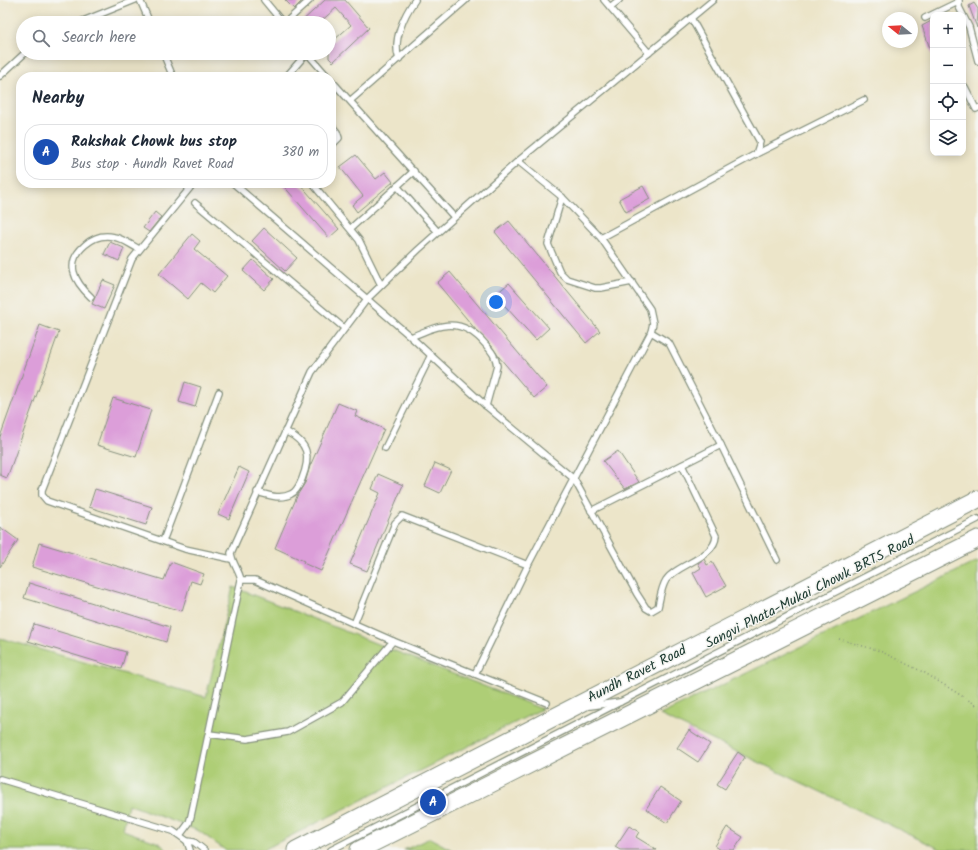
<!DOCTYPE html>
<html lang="en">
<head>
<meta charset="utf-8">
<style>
	body { margin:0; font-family:Kalam,sans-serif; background:#f2f2f3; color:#1f2937 }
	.controls { position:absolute; right:12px; top:12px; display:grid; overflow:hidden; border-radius:8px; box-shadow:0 2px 10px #0003 }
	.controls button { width:36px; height:36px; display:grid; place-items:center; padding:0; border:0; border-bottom:1px solid #e0e1e3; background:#fff; color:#1f2937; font:20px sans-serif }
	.compass { position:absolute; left:882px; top:12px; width:36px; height:36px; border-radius:50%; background:#fff; box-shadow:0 2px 10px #0003; rotate:288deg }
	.you { position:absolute; left:496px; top:302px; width:14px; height:14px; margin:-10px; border:3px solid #fff; border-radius:50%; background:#1a73e8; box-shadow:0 0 0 6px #1a73e833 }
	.badge { display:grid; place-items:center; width:26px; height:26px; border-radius:50%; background:#c8321e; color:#fff; font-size:13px; font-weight:700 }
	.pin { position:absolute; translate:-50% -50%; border:2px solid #fff; box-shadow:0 1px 4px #0006 }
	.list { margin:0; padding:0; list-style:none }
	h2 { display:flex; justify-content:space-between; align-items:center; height:52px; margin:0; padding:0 16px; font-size:17px }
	h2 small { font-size:13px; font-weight:400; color:#747a83 }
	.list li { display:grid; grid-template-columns:26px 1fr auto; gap:12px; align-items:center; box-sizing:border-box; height:56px; margin:0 8px 8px; padding:0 8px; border:1px solid #e0e1e3; border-radius:16px }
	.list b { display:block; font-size:15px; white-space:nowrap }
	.list p { margin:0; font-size:13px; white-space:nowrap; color:#747a83 }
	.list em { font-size:13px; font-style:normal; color:#747a83 }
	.icon { flex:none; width:22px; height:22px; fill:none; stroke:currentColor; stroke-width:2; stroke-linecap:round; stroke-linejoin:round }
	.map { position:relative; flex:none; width:978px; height:850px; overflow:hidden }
	.search { position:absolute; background:#fff; box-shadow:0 2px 10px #0003; left:16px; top:16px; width:320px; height:44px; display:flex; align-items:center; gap:10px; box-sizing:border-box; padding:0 14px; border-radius:22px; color:#747a83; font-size:15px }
	.panel { position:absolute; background:#fff; box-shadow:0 2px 10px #0003; left:16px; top:72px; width:320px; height:116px; border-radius:16px }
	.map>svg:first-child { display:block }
</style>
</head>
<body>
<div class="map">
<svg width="978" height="850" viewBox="0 0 978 850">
	<rect width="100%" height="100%" fill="#f6f6f2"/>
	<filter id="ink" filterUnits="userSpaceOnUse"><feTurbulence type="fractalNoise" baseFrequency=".025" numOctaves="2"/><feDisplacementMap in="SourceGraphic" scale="8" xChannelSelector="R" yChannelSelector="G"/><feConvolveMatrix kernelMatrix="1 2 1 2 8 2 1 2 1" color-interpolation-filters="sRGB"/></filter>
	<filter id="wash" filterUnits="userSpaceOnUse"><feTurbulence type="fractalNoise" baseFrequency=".012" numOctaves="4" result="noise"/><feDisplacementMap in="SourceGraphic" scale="16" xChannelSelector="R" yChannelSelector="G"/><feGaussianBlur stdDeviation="0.9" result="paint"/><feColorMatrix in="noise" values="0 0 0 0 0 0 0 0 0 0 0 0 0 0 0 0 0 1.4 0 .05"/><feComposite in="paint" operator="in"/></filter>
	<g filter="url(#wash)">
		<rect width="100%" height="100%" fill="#ece5c9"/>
		<g fill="#aece76" stroke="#668655">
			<polygon points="978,561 978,850 942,850 660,715"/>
			<polygon points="233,587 542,709 263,850 225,850 199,831 128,804 123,830 159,843 167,850 0,850 0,638 206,697"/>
			<polygon points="430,838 452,850 404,850"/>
		</g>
		<g id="blocks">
			<g fill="#dc9ed9">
				<polygon points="285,0 303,0 294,9"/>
				<polygon points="325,0 345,0 369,28 333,62 329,58 329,37 333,41 351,25 336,8 319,23 300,23"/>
				<polygon points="974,3 978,9 977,28 969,6"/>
				<polygon points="933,20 933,54 932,54 922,26"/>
				<polygon points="356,155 376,179 385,172 393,182 357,212 352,205 363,196 340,167"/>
				<polygon points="281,183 299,183 339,229 329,238"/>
				<polygon points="643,186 650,199 626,212 619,199"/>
				<polygon points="155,212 161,217 149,232 143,228"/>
				<polygon points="509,221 600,331 586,343 495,232"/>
				<polygon points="264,228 297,258 285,271 252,241"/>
				<polygon points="192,234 200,241 194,249 227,276 213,293 201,283 188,299 159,274"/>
				<polygon points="110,242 124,248 119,261 104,254"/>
				<polygon points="253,260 274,279 264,290 243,271"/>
				<polygon points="450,272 547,387 534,398 499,357 491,345 476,330 437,283"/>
				<polygon points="103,280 115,285 104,309 92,304"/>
				<polygon points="509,283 549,328 536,340 495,295"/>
				<polygon points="40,325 59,332 7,478 0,475 0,437"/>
				<polygon points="185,382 201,387 195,407 179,402"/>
				<polygon points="113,398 151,410 136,457 97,445"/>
				<polygon points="338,403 357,411 355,416 384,429 321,571 303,563 304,561 275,548 298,494 305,483 310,466"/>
				<polygon points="618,451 639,482 625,489 603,461"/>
				<polygon points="435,463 451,470 440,493 425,486"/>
				<polygon points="239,467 249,472 229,519 218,514"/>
				<polygon points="378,474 403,485 367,571 350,564 380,493 372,489"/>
				<polygon points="95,489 152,507 146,525 89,507"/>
				<polygon points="0,527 18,540 0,567"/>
				<polygon points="39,543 164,580 171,562 204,574 200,584 191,581 182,611 32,567"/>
				<polygon points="704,559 707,565 712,562 726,586 706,597 693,573 701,568 698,563"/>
				<polygon points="29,583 170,627 166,642 24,598"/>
				<polygon points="34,624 126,652 121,669 28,641"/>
				<polygon points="689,730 710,744 698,762 677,748"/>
				<polygon points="738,752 745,757 725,789 717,784"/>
				<polygon points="660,787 681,801 667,823 646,809"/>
				<polygon points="629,826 639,832 636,837 657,850 620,850 615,847"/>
				<polygon points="727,827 743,837 734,850 721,850 715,846"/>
			</g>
		</g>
	</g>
	<g filter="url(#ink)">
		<use href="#blocks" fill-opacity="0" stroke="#86917e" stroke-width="1"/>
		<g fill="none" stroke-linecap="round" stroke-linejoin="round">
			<defs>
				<g id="service">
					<polyline points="140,0 150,23"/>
					<polyline points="264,0 283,23"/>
					<polyline points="604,0 649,53"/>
					<polyline points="959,0 959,7 969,27 978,61"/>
					<polyline points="610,7 619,0"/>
					<polyline points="925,18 958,2"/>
					<polyline points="78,23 135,0"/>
					<polyline points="285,23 310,0"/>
					<polyline points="163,53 173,77"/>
					<polyline points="307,53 328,77"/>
					<path d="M399 59C392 41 404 15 415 0"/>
					<polyline points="0,76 25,53"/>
					<polyline points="286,77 307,53"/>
					<polyline points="331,80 454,217"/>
					<polyline points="965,87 976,109 978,108"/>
					<polyline points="351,100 466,0"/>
					<polyline points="331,125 337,132 339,138 331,146"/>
					<polyline points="756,154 864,100"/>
					<polyline points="194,183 132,259 42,490 42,495 47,501 185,549 231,559"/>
					<path d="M233 183 411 337 486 406 574 479 637 594 646 608 651 611 658 607C660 599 661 588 666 580 677 564 715 558 716 536L682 465"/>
					<polyline points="312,183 359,240 381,285"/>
					<polyline points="397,186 438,232"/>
					<polyline points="562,197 548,244 560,272 567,279 595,288 601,288 632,282"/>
					<polyline points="195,203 344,328"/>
					<polyline points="351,228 414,171"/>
					<polyline points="601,238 756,154 760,142 691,18"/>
					<path d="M91 297C74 281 64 263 85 245 93 238 102 234 114 237 122 238 131 245 139 249"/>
					<polyline points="651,332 669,343 721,445 777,560"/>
					<path d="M411 337C441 324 462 316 486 345 492 352 496 357 497 366L486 406"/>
					<polyline points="385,448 431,355"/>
					<path d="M257 492C268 495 280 500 291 494 296 492 300 484 302 479 311 456 309 443 285 431"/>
					<polyline points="591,511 721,445"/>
					<polyline points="163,541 219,392"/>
					<polyline points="354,624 395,523 402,516 528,565"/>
					<polyline points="393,641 547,703"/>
					<polyline points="475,674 528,565 651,332 653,323 650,309 601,238 562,197 518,161"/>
					<polyline points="590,706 620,702"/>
					<polyline points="209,734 247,739 288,732 342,702 393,641 262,583 255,580 241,580"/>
					<polyline points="0,779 173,831 187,841 194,842 204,850"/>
					<path d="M180 835 189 823 191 816 241 580C239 570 232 563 231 553L312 372 367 299 418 250 518 161 713 0"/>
					<polyline points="187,841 190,850"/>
					<polyline points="331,850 978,519"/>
				</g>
				<g id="primary">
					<polyline points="296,850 978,499"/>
					<polyline points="359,850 978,539"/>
				</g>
			</defs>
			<use href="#service" stroke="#86917e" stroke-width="8"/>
			<use href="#primary" stroke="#86917e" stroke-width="19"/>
			<polyline stroke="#86917e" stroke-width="1.5" stroke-dasharray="1 3" stroke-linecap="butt" points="839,639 880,651 925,673 978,706"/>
			<use href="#service" stroke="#fff" stroke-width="5.5"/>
			<use href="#primary" stroke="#fff" stroke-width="17"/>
		</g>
	</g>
	<g text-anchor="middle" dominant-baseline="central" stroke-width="3" stroke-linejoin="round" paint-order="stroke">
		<g font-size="14" fill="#1f3d34" stroke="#f6f6f2">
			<text transform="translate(810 592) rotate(-27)">Sangvi Phata-Mukai Chowk BRTS Road</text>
			<text transform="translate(637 674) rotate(-27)">Aundh Ravet Road</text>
		</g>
	</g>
</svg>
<div class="controls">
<button>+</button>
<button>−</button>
<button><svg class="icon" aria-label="locate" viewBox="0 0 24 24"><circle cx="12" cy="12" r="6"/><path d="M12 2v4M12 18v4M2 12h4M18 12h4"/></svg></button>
<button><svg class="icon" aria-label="layers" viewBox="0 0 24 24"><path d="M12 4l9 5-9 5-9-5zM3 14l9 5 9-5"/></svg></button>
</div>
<svg class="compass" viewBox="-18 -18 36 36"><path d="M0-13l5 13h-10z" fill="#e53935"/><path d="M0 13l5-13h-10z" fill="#747a83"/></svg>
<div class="you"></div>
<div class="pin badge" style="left:433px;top:802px;background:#1a4fb4">A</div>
<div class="search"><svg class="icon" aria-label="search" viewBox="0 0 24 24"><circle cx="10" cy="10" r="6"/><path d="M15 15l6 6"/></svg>Search here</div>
<section class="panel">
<h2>Nearby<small></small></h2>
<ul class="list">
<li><span class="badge" style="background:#1a4fb4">A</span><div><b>Rakshak Chowk bus stop</b><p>Bus stop · Aundh Ravet Road</p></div><em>380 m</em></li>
</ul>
</section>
</div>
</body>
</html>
